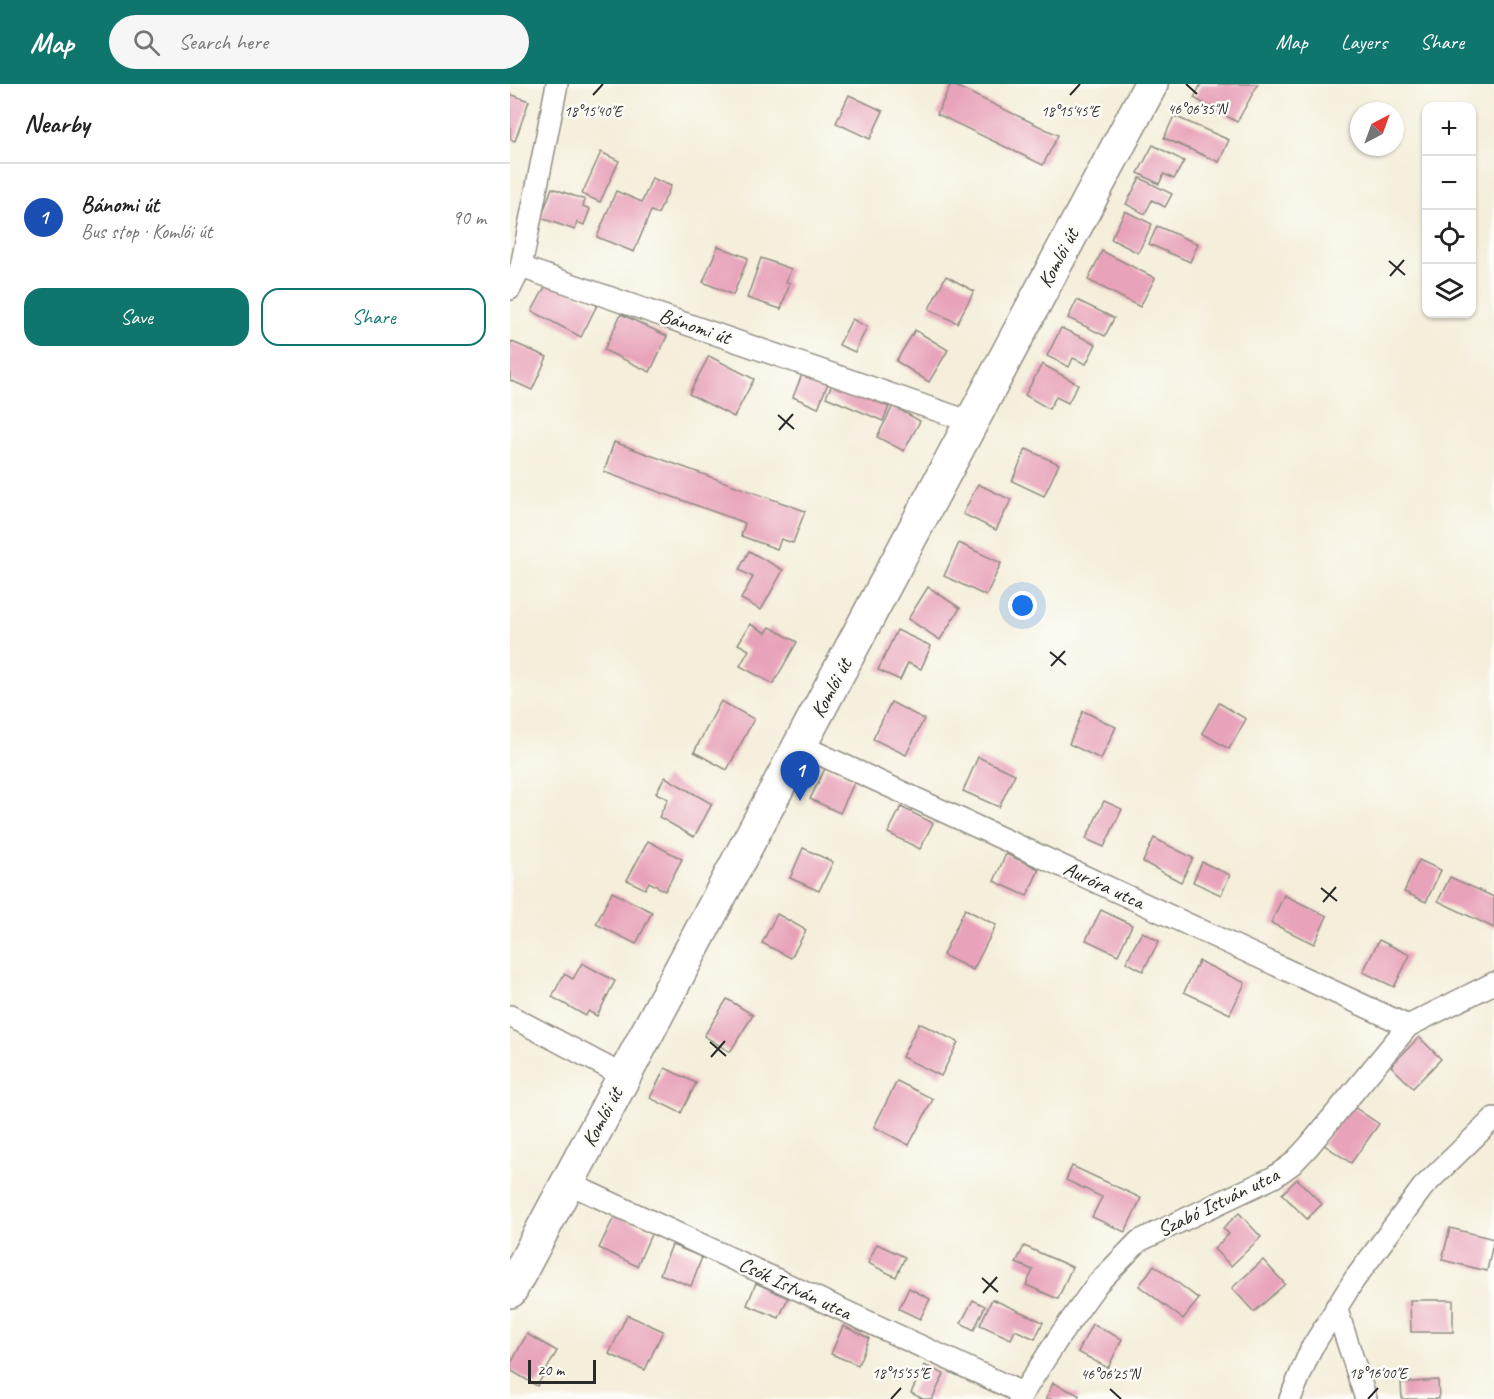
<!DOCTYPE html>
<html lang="en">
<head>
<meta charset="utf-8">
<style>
	body { margin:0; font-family:Caveat,sans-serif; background:#f6f6f6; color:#222 }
	.controls { position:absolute; right:18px; top:18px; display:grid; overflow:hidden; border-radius:12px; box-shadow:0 2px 4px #0004 }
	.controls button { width:54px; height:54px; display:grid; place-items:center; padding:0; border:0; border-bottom:2px solid #e0e0e0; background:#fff; color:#222; font:30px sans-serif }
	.compass { position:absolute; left:840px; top:18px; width:54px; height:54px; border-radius:50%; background:#fff; box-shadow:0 2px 4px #0004; rotate:41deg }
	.scale { position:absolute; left:18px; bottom:15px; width:68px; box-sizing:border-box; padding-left:6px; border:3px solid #2b2b2b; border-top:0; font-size:16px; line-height:21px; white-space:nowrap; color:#2b2b2b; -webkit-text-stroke:4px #fdfcf7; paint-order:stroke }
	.you { position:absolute; left:513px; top:522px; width:21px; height:21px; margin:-15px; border:4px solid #fff; border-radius:50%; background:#1a73e8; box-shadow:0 0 0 9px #1a73e833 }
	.badge { display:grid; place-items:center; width:39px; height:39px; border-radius:50%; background:#0f766e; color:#fff; font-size:20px; font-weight:700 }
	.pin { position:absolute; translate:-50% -50px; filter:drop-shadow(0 2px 3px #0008) }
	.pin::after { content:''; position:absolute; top:32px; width:21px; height:18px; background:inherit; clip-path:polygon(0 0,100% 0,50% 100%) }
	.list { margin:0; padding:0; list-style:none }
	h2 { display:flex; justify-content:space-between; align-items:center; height:78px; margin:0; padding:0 24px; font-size:26px }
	h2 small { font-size:20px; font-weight:400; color:#767676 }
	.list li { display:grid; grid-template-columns:39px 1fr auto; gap:18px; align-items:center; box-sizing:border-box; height:108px; padding:0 24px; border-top:2px solid #e0e0e0 }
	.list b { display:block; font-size:22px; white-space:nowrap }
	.list p { margin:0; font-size:20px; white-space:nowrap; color:#767676 }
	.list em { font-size:20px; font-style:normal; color:#767676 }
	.actions { display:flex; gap:12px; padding:18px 24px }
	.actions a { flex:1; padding:14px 0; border:2px solid #0f766e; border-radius:18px; text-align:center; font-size:21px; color:#0f766e }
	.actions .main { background:#0f766e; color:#fff }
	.icon { flex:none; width:33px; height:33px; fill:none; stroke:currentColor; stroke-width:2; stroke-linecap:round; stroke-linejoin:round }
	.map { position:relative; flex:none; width:984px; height:1315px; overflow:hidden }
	header { display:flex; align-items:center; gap:36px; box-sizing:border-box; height:84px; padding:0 30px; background:#0f766e; color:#fff }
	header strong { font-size:28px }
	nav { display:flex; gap:33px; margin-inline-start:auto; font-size:21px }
	.search { width:420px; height:54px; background:#f6f6f6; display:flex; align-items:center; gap:15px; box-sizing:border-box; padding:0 21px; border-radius:33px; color:#767676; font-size:22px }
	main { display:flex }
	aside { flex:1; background:#fff }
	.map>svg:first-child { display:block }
</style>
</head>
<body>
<header>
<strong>Map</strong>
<div class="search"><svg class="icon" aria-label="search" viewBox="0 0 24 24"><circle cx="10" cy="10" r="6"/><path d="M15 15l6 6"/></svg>Search here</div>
<nav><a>Map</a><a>Layers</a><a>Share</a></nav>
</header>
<main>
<aside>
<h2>Nearby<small></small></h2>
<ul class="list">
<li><span class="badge" style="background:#1a4fb4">1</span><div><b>Bánomi út</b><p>Bus stop · Komlói út</p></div><em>90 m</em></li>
</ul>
<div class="actions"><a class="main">Save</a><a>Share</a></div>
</aside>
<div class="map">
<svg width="984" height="1315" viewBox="0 0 984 1315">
	<rect width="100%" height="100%" fill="#fdfcf7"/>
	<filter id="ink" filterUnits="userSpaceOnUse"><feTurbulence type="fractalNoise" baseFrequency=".0167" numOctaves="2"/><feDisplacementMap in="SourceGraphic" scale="12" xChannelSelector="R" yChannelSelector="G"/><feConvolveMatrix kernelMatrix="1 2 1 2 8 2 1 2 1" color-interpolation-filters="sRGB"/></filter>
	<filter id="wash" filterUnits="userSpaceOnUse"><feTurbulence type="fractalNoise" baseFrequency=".008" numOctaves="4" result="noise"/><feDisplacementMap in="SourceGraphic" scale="24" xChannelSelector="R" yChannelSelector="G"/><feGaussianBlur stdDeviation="1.35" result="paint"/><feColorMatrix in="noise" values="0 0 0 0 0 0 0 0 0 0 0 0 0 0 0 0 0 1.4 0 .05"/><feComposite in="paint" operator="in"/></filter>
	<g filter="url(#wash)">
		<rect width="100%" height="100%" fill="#f4eeda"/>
		<g id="blocks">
			<g fill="#e8a3ba">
				<polygon points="441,0 548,51 533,81 427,30"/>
				<polygon points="691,0 748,0 727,38 684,14"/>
				<polygon points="0,10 19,17 5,57 0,55"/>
				<polygon points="339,11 373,27 360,55 326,39"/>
				<polygon points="664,32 719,56 709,78 654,54"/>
				<polygon points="643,61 674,77 664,95 654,90 649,100 628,89"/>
				<polygon points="91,68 109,77 90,118 72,110"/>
				<polygon points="142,94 161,102 148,130 141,127 124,168 87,153 106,107 132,118"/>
				<polygon points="630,94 662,110 655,123 642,116 635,130 616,120"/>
				<polygon points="42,104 75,116 73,122 80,125 74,141 67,138 65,146 31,134"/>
				<polygon points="615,127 642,140 628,169 601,155"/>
				<polygon points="647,142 688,160 680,178 639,160"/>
				<polygon points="208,162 238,174 223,211 193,198"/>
				<polygon points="592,167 645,194 630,223 578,196"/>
				<polygon points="251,174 281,185 276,198 280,199 271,225 237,214"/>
				<polygon points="436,192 464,207 447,239 419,225"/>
				<polygon points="39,196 87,221 71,253 22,227"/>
				<polygon points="567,216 604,234 595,252 558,234"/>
				<polygon points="111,230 157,252 140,288 94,266"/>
				<polygon points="342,235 357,243 345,268 329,261"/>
				<polygon points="551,244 586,260 576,280 563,274 559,283 537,272"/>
				<polygon points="405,246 438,266 419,298 386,277"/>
				<polygon points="0,257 37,273 22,306 0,296"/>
				<polygon points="199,272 244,295 224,333 179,310"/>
				<polygon points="532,280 568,300 558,319 546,313 539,325 515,311"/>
				<polygon points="293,288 318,299 308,324 283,313"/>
				<polygon points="323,298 379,323 373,337 316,313"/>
				<polygon points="383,322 410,337 394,367 367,353"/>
				<polygon points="104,358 295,427 283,459 271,455 267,465 231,452 235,439 94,388"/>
				<polygon points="516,365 549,380 534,412 502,397"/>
				<polygon points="468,400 501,416 486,446 453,430"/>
				<polygon points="449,459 491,479 476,512 434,492"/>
				<polygon points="239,467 273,486 251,526 231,515 243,493 229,486"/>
				<polygon points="418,503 450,524 430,556 398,535"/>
				<polygon points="240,540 256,549 260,543 287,558 263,600 230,582 239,566 228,560"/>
				<polygon points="387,546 421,562 411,585 398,579 390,596 368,586"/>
				<polygon points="211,617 244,635 217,686 184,668"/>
				<polygon points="381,618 414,635 396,671 363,655"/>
				<polygon points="709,619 736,635 719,665 692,649"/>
				<polygon points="573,627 606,643 591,675 559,660"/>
				<polygon points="468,673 505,690 489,723 453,707"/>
				<polygon points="316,683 345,697 330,729 300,715"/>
				<polygon points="155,693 202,720 184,753 149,733 158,715 146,709"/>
				<polygon points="594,717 612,725 594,763 576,755"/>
				<polygon points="391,723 423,739 410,765 378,749"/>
				<polygon points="644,754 683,774 671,798 633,778"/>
				<polygon points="138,757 172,775 155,807 139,798 135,805 117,796"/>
				<polygon points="293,764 323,778 309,807 280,794"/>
				<polygon points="496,770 529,785 517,812 484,797"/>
				<polygon points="909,776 931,786 916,818 894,808"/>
				<polygon points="692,778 720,791 711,811 683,798"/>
				<polygon points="940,793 984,813 984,844 928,817"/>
				<polygon points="102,808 142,828 126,860 86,840"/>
				<polygon points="774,811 817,832 804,860 761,839"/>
				<polygon points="455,825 486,841 463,886 433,871"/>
				<polygon points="591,826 622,841 608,871 576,856"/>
				<polygon points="267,830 296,846 281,874 252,859"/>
				<polygon points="632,848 649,857 633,887 616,878"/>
				<polygon points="869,856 900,871 884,903 853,888"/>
				<polygon points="689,877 735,899 720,930 674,908"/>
				<polygon points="72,879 105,897 87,932 78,927 76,932 42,913 54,890 63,895"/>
				<polygon points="217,915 243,931 220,968 194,952"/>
				<polygon points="409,939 448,958 431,992 392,973"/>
				<polygon points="909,953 931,975 903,1004 881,982"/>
				<polygon points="155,984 186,999 171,1029 140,1014"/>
				<polygon points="387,997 423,1015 399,1061 364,1043"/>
				<polygon points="841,1021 869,1040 841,1079 813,1060"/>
				<polygon points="562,1082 631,1114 615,1148 582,1133 592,1113 556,1096"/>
				<polygon points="787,1095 812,1120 797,1135 772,1110"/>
				<polygon points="729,1129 751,1153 721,1182 704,1165 719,1150 713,1144"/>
				<polygon points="105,1131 142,1148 127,1182 89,1164"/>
				<polygon points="940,1144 984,1155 977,1187 932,1176"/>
				<polygon points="367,1160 395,1173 386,1193 358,1179"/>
				<polygon points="162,1161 192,1173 181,1202 150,1190"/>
				<polygon points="514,1162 562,1183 548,1215 516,1201 523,1186 506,1179"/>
				<polygon points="753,1176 775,1200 744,1228 722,1204"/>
				<polygon points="644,1181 689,1215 673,1235 629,1202"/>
				<polygon points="246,1199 278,1214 269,1234 237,1221"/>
				<polygon points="399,1204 420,1215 410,1235 389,1225"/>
				<polygon points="482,1215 533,1238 525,1255 505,1246 501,1255 470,1241"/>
				<polygon points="463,1216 475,1222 464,1246 451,1239"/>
				<polygon points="900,1216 943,1216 943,1248 901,1248"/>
				<polygon points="117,1231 153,1247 135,1286 99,1270"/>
				<polygon points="582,1240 612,1255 598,1284 568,1268"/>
				<polygon points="333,1242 359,1254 348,1281 321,1270"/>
				<polygon points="17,1250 47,1267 27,1302 0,1286 0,1281"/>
				<polygon points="414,1281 434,1290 422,1315 413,1315 401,1309"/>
				<polygon points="928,1296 929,1315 892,1315 891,1299"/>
				<polygon points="543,1299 569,1311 567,1315 536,1315"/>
			</g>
		</g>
	</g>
	<g filter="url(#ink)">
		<use href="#blocks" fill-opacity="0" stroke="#908c82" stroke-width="1.5"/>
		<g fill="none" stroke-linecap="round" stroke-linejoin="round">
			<defs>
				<g id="minor">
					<polyline points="47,0 11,183 461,338"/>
					<polyline points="0,205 11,183"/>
					<polyline points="290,661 898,942"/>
					<polyline points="0,932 114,992"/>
					<polyline points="58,1099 512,1309"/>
					<polyline points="826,1223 856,1315"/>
					<polyline points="509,1315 551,1250 587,1200 629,1157 764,1093 782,1080 798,1063 898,942 984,899"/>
					<polyline points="780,1315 801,1265 844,1196 913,1103 984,1034"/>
				</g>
				<polyline id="primary" points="0,1207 641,0"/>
			</defs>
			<use href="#minor" stroke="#908c82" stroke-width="24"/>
			<use href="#primary" stroke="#908c82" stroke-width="36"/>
			<use href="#minor" stroke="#fff" stroke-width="21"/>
			<use href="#primary" stroke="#fff" stroke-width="33"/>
		</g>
	</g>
	<path fill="none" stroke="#2b2b2b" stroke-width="2" d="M676 0 687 10M83 11 93 0M560 11 570 0M879 177 895 191M880 192 894 176M268 331 284 345M269 346 283 330M540 568 556 581M541 582 555 567M811 804 827 817M813 818 826 803M200 958 216 972M201 973 215 957M472 1194 488 1208M473 1209 487 1193M600 1305 611 1315M381 1315 391 1304M858 1315 868 1304"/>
	<g text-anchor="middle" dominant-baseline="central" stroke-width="5" stroke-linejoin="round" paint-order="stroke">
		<g font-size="21" fill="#2b2b2b" stroke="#fdfcf7">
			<text transform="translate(548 174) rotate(-62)">Komlói út</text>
			<text transform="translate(185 242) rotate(19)">Bánomi út</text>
			<text transform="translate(321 604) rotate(-62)">Komlói út</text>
			<text transform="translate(594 801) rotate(25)">Auróra utca</text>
			<text transform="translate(92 1033) rotate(-62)">Komlói út</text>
			<text transform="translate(708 1118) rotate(-26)">Szabó István utca</text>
			<text transform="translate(285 1204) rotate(25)">Csók István utca</text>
		</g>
	</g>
	<g font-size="15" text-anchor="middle" fill="#2b2b2b" stroke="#fdfcf7" stroke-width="5" stroke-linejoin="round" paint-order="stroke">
		<text x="687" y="30">46°06'35"N</text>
		<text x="83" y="32">18°15'40"E</text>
		<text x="560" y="32">18°15'45"E</text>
		<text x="391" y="1294">18°15'55"E</text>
		<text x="868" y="1294">18°16'00"E</text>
		<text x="600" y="1295">46°06'25"N</text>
	</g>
</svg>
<div class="controls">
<button>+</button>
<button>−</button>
<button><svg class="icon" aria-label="locate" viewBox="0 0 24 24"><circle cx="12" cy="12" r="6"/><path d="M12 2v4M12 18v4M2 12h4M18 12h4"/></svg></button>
<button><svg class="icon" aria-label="layers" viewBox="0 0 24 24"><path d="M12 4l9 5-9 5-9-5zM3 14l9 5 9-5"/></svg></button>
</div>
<svg class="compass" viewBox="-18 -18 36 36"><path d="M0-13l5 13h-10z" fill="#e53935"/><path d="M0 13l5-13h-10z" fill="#767676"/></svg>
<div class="scale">20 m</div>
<div class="you"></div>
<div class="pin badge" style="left:290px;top:717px;background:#1a4fb4">1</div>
</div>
</main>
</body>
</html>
